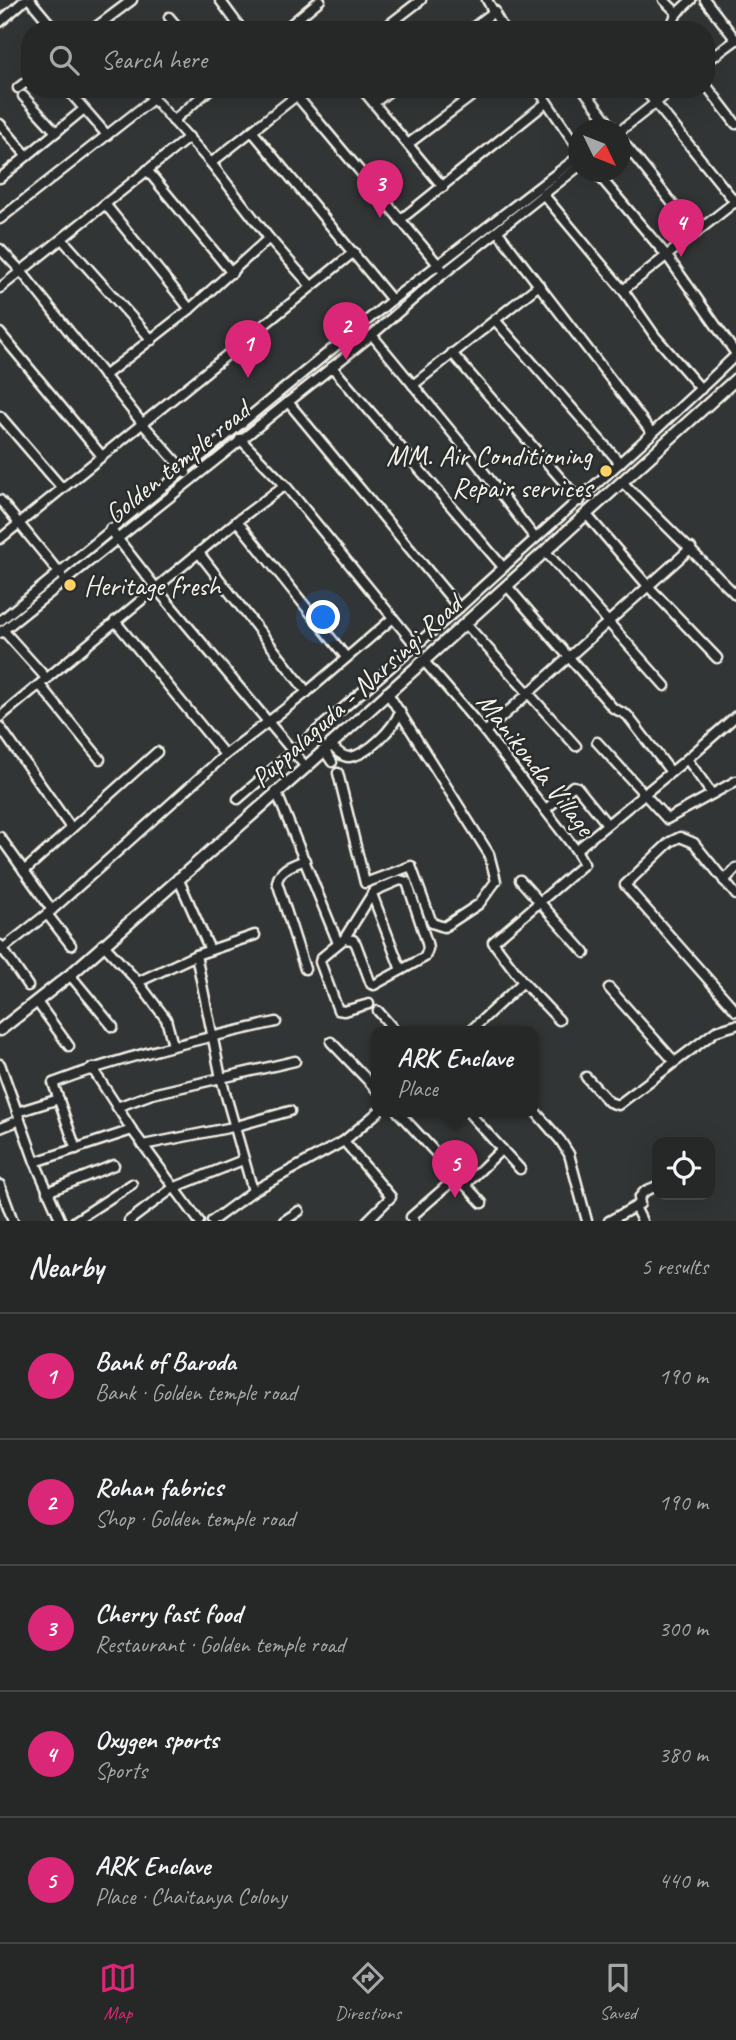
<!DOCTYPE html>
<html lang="en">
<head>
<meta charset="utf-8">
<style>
	body { margin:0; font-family:Caveat,sans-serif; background:#323434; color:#f1f3f6 }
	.controls { position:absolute; right:21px; bottom:21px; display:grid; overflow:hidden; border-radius:14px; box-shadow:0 7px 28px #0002 }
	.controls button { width:63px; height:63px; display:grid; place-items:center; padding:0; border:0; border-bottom:2px solid #424445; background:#262828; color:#f1f3f6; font:35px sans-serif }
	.compass { position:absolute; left:568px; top:119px; width:63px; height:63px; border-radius:50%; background:#262828; box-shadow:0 7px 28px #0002; rotate:133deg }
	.you { position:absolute; left:324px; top:618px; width:24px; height:24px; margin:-18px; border:5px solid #fff; border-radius:50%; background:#1a73e8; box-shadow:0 0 0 10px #1a73e833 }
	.badge { display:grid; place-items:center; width:46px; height:46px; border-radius:50%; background:#db2777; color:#fff; font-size:23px; font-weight:700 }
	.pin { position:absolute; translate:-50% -58px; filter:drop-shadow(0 2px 4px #0008) }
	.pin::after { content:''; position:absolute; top:37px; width:24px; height:21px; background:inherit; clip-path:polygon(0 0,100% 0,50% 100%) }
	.popup { position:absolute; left:371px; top:1026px; width:168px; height:91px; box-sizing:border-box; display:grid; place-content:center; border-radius:14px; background:#262828; filter:drop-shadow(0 2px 5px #0005); font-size:23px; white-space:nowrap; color:#a4a6a8 }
	.popup b { font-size:26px; color:#f1f3f6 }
	.popup::after { content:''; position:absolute; left:50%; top:100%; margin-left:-14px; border:14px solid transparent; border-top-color:#262828 }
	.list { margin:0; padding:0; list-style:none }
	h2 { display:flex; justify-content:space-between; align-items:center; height:91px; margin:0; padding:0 28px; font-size:30px }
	h2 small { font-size:23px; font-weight:400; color:#a4a6a8 }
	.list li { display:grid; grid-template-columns:46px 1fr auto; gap:21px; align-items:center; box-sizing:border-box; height:126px; padding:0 28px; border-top:2px solid #424445 }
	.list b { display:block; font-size:26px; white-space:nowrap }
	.list p { margin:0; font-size:23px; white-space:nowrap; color:#a4a6a8 }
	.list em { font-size:23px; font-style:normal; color:#a4a6a8 }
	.icon { flex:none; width:38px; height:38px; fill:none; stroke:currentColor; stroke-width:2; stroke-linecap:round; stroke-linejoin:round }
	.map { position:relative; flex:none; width:736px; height:1221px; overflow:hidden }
	.search { position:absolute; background:#262828; box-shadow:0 7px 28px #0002; left:21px; right:21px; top:21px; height:77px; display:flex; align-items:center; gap:18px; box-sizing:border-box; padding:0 24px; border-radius:28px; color:#a4a6a8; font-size:26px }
	.sheet { height:721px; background:#262828 }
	nav { display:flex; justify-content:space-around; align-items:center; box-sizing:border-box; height:98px; border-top:2px solid #424445; background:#262828; font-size:19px; color:#a4a6a8 }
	nav a { display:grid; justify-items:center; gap:4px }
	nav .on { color:#db2777 }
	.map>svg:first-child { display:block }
</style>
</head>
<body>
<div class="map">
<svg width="736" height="1221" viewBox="0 0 736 1221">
	<rect width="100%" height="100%" fill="#323535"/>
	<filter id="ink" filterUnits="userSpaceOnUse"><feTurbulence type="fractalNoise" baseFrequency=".0143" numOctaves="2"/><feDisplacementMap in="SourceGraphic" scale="14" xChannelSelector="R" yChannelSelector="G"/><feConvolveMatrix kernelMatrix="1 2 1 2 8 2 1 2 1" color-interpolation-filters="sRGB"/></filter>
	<g filter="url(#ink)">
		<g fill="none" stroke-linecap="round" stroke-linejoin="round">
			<defs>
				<g id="minor">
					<polyline points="30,0 55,30"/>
					<polyline points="220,0 242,30"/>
					<polyline points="487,0 504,30"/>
					<polyline points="664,0 677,13"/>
					<polyline points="705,0 736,40"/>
					<polyline points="169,17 180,30"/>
					<polyline points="0,22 25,0"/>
					<polyline points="92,30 132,0"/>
					<polyline points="284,30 320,0"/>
					<polyline points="382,30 421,0"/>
					<polyline points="470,30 495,11"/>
					<polyline points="669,30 677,13 691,0"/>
					<polyline points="706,62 736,40"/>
					<polyline points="706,85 736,124"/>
					<polyline points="18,88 30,79"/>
					<polyline points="67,89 107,135"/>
					<polyline points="145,89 211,163 269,238 311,286"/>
					<polyline points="291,89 441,268"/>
					<polyline points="362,89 443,187"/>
					<polyline points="538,89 578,148"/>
					<polyline points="583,89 614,130"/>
					<polyline points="644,89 736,203"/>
					<polyline points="23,96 56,132"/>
					<polyline points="374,103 392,89"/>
					<polyline points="173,121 210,89"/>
					<polyline points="0,124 27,156 0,178"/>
					<polyline points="252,131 392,300"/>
					<polyline points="620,131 673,89"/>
					<polyline points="620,138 696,233"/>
					<polyline points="408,144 481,89"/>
					<polyline points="27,156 84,109"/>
					<polyline points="211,163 305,89"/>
					<polyline points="147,170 232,273"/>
					<polyline points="596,172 667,256 736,354"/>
					<polyline points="543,194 623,290 655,336 701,389"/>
					<polyline points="105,204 190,309"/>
					<polyline points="0,219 153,99"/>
					<polyline points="400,220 546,103"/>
					<polyline points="498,232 652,433"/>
					<polyline points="62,239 152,340"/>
					<polyline points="0,249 21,271 142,423 186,473"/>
					<polyline points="0,288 189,137"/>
					<polyline points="623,290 736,201"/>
					<polyline points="495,320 620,463"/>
					<polyline points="0,333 102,456"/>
					<polyline points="372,335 473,458 535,538"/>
					<polyline points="452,353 580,501"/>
					<polyline points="332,367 503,567"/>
					<polyline points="104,376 190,309 269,238"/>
					<polyline points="413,385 539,285"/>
					<polyline points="0,416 62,488"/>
					<polyline points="240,439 285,485 416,646"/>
					<polyline points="622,482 736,595"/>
					<polyline points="0,500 61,575"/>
					<polyline points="587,515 648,586 717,658"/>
					<polyline points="237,521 346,657"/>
					<polyline points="110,529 156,588 306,767"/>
					<polyline points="0,539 354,252"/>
					<polyline points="546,552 665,686"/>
					<polyline points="199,553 307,692"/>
					<polyline points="507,586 613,708 627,715 671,772"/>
					<path d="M459 608C551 523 646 442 736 355"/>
					<polyline points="0,621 392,300 578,157"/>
					<polyline points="115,621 225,755"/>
					<polyline points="465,623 576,746"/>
					<polyline points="3,630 47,679"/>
					<polyline points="0,633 372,335 433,282 578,167"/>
					<polyline points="423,660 485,732 576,850 584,864 493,942 523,982 559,1020"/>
					<polyline points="40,685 100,759"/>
					<polyline points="0,717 237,521 285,485"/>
					<polyline points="0,727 71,828"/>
					<polyline points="485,732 691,548"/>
					<polyline points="597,742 667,819 736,781"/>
					<path d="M330 744C335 749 341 757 349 757 368 755 394 728 400 711"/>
					<polyline points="324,750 332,762"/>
					<polyline points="687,759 712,794"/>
					<polyline points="338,773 365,883 411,866 432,923 444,927 479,904 496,881 489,854 387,692"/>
					<polyline points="276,791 338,943"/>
					<polyline points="238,799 459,608 288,402"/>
					<polyline points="545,810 573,786 577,787 607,824"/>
					<polyline points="0,837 52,910"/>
					<polyline points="576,850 687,759 736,716"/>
					<polyline points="24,871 157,752"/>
					<polyline points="178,878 210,950"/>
					<polyline points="520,880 585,953"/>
					<polyline points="724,881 736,868"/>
					<polyline points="372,894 401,970"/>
					<polyline points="736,895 694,843 680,837 670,842 625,885 736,1011"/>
					<polyline points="47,914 71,945"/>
					<polyline points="344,939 353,940 356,944 371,984 374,985 425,957 428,949 427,943 407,882 400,880 374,891 344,939 321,958 320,962 338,1010 344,1011 369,1004"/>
					<polyline points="103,944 138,982"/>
					<polyline points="0,945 28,986"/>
					<polyline points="0,951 52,910 225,755 307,692 393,618"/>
					<polyline points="196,955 255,935"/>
					<path d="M305 969 277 882C280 868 293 865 305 860"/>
					<polyline points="70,975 113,1027"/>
					<polyline points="609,988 674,1061"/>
					<polyline points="37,1002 69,1046"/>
					<polyline points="378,1011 396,1032"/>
					<polyline points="469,1032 523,982"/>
					<polyline points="331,1042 376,1089"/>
					<polyline points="173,1045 166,1019 138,982 196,955 221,1078 253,1191"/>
					<polyline points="0,1064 35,1162 61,1221"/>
					<polyline points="92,1068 132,1130 199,1221"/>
					<polyline points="586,1077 609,1102 618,1105 716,1031 736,1025"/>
					<polyline points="117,1107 152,1094 295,1061"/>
					<polyline points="534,1110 560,1140 569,1154 587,1221"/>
					<polyline points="17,1112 59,1099"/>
					<polyline points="398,1112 482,1203"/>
					<polyline points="468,1112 520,1169"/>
					<polyline points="0,1128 20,1120"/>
					<polyline points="143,1145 233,1127 290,1111"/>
					<path d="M76 1149 53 1083C126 1055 201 1039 276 1022"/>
					<polyline points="35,1162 132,1130"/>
					<polyline points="0,1185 13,1221"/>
					<polyline points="465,1185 502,1149"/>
					<polyline points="47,1192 114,1165"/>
					<polyline points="635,1207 642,1221"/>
					<polyline points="75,1221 132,1184"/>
					<polyline points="129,1221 173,1188 243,1160"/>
					<polyline points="212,1221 253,1191 344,1141"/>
					<polyline points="284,1221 299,1211"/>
					<polyline points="367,1221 391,1197 344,1141 378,1112"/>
					<polyline points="414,1221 411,1217 457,1177"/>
					<polyline points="609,1221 640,1204 639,1198 645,1191 657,1186"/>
				</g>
				<polyline id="tertiary" points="0,1030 70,975 306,767 736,379"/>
			</defs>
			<use href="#minor" stroke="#f4f1e8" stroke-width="13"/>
			<use href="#tertiary" stroke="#f4f1e8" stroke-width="15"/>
			<use href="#minor" stroke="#2a2d2e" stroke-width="8"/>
			<use href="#tertiary" stroke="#2a2d2e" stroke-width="10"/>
		</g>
	</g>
	<g fill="#ffd166" stroke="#2a2d2e" stroke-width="2.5">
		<circle cx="606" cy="471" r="7"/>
		<circle cx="70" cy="585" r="7"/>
	</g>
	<g text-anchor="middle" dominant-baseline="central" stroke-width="5" stroke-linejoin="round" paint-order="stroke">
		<g font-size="28" fill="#f4f1e8" stroke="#2a2d2e" text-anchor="end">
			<text x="592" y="455">MM. Air Conditioning<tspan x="592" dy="32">Repair services</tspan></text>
			<text x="84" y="585" text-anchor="start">Heritage fresh</text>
		</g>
		<g font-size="28" fill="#f4f1e8" stroke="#2a2d2e">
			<text transform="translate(177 462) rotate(-39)">Golden temple road</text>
			<text transform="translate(356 691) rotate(-42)">Puppalaguda - Narsingi Road</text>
			<text transform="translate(536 764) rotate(52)">Manikonda Village</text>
		</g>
	</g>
</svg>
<div class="controls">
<button><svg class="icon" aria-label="locate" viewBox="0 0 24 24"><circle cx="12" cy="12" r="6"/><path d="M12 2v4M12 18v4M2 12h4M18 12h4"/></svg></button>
</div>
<svg class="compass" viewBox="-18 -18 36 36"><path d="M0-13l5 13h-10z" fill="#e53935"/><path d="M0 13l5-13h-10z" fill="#a4a6a8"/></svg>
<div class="you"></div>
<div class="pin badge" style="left:248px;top:378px">1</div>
<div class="pin badge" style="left:346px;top:360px">2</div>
<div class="pin badge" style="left:380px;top:218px">3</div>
<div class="pin badge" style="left:681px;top:257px">4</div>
<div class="pin badge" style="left:455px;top:1198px">5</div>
<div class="popup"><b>ARK Enclave</b>Place</div>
<div class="search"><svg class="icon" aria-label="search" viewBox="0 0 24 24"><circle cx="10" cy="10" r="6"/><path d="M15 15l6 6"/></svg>Search here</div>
</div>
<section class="sheet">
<h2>Nearby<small>5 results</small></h2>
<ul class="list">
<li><span class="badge">1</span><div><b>Bank of Baroda</b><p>Bank · Golden temple road</p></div><em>190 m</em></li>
<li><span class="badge">2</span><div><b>Rohan fabrics</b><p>Shop · Golden temple road</p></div><em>190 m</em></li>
<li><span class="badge">3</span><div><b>Cherry fast food</b><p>Restaurant · Golden temple road</p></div><em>300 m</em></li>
<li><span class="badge">4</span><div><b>Oxygen sports</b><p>Sports</p></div><em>380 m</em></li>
<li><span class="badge">5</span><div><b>ARK Enclave</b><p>Place · Chaitanya Colony</p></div><em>440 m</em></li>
</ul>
</section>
<nav>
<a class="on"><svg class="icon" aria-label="map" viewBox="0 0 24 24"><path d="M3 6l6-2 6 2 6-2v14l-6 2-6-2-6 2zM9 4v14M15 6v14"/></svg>Map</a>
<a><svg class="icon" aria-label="directions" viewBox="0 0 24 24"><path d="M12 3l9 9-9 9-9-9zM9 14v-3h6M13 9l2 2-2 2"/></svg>Directions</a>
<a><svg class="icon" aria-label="saved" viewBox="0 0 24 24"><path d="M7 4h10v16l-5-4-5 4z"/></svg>Saved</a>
</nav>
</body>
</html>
